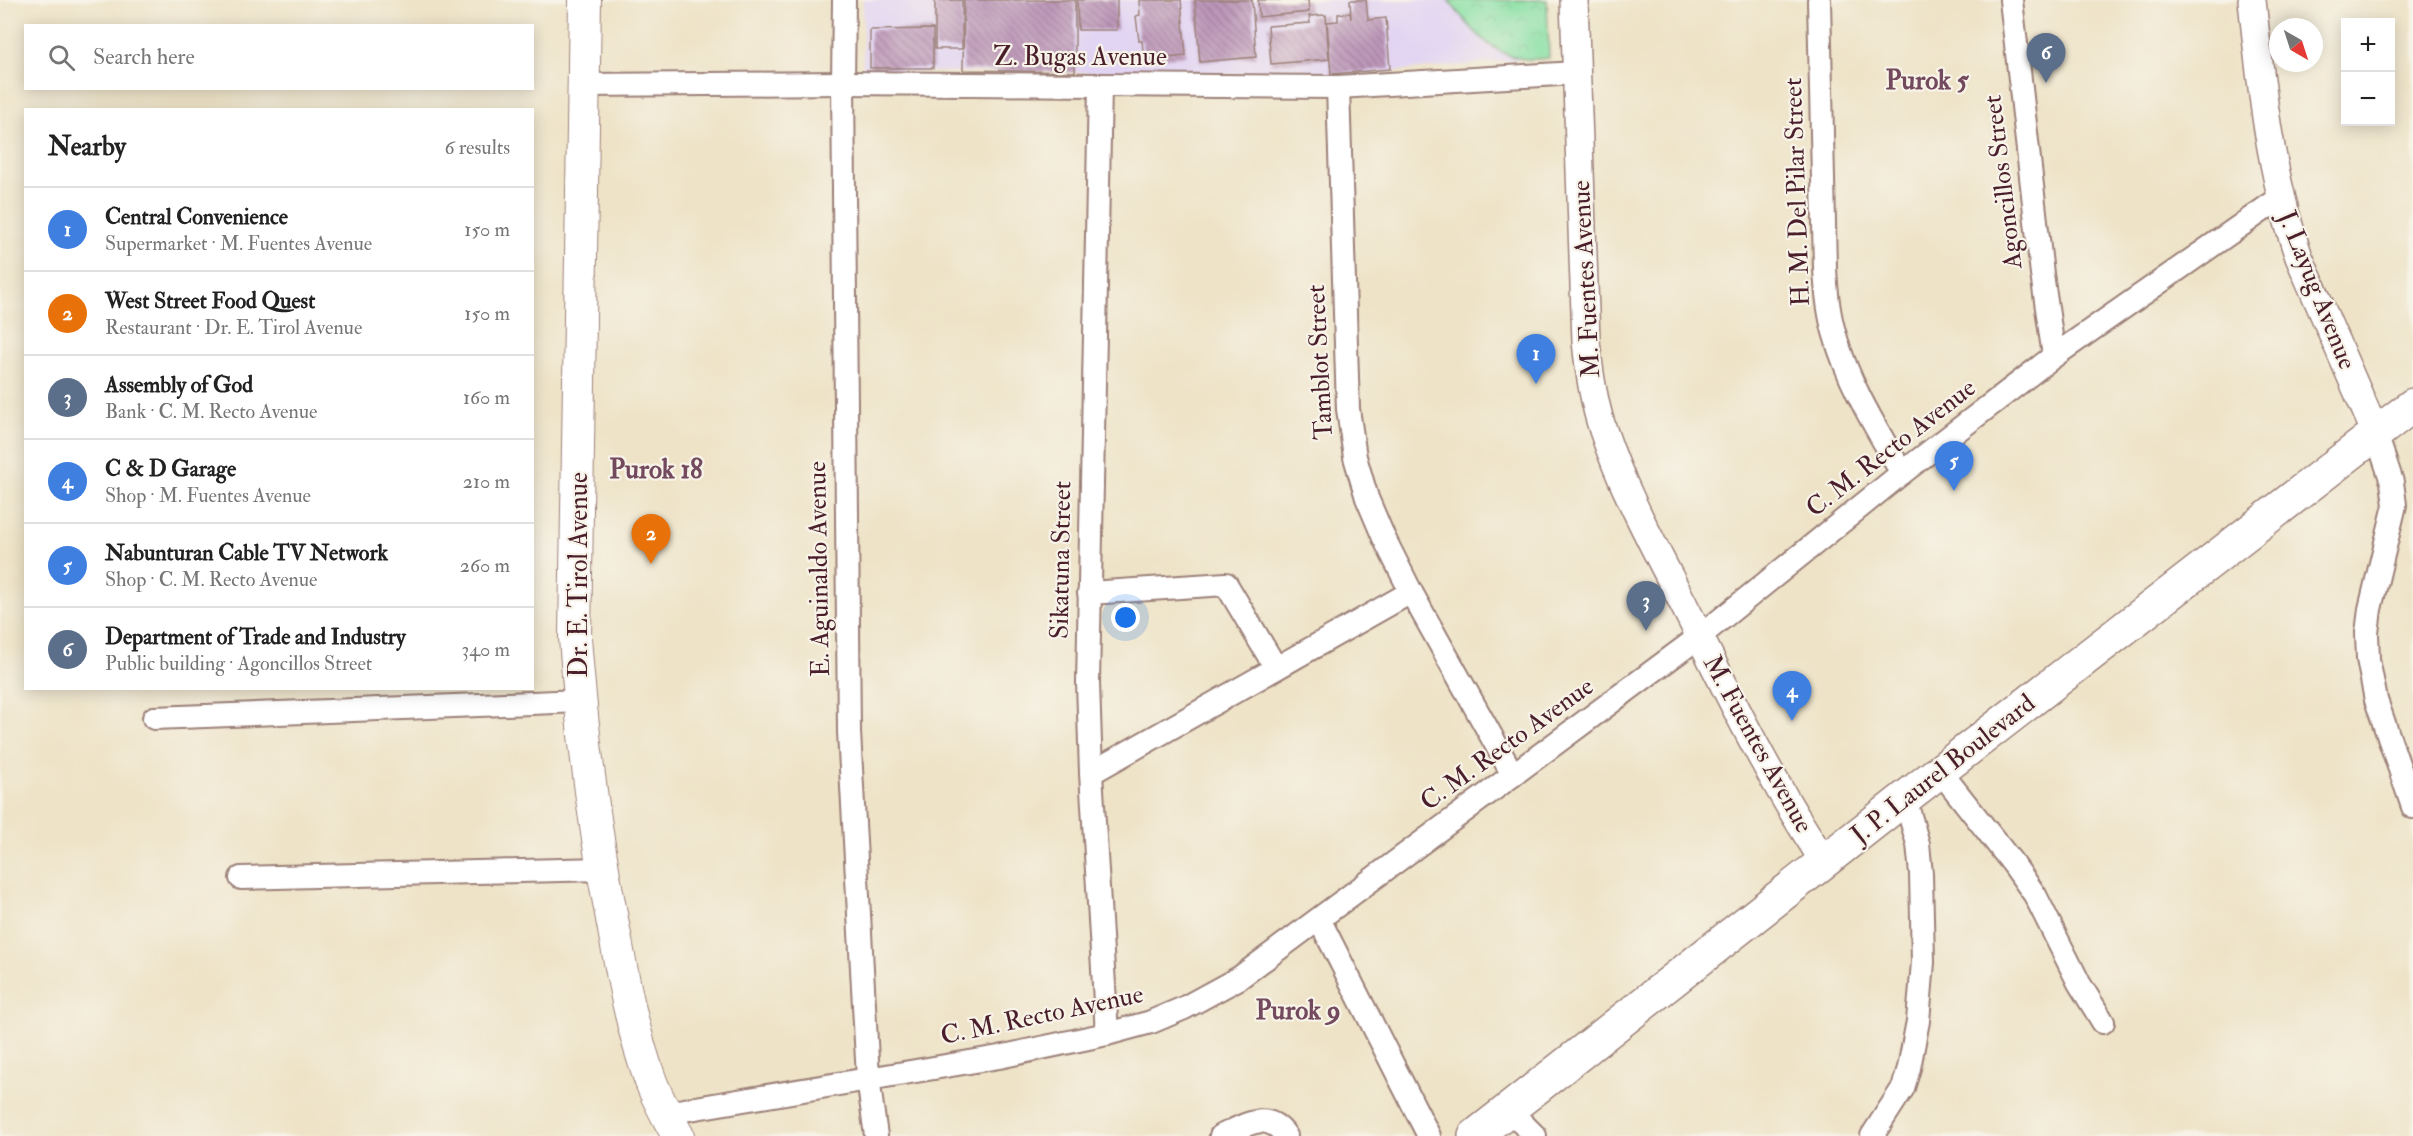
<!DOCTYPE html>
<html lang="en">
<head>
<meta charset="utf-8">
<style>
	body { margin:0; font-family:"IM FELL Double Pica",serif; background:#f2f2f2; color:#222 }
	.controls { position:absolute; right:18px; top:18px; display:grid; overflow:hidden; border-radius:0px; box-shadow:0 3px 15px #0003 }
	.controls button { width:54px; height:54px; display:grid; place-items:center; padding:0; border:0; border-bottom:2px solid #e0e0e0; background:#fff; color:#222; font:30px sans-serif }
	.compass { position:absolute; left:2269px; top:18px; width:54px; height:54px; border-radius:50%; background:#fff; box-shadow:0 3px 15px #0003; rotate:141deg }
	.you { position:absolute; left:1126px; top:618px; width:21px; height:21px; margin:-15px; border:4px solid #fff; border-radius:50%; background:#1a73e8; box-shadow:0 0 0 9px #1a73e833 }
	.badge { display:grid; place-items:center; width:39px; height:39px; border-radius:50%; background:#0f766e; color:#fff; font-size:20px; font-weight:700 }
	.pin { position:absolute; translate:-50% -50px; filter:drop-shadow(0 2px 3px #0008) }
	.pin::after { content:''; position:absolute; top:32px; width:21px; height:18px; background:inherit; clip-path:polygon(0 0,100% 0,50% 100%) }
	.list { margin:0; padding:0; list-style:none }
	h2 { display:flex; justify-content:space-between; align-items:center; height:78px; margin:0; padding:0 24px; font-size:26px }
	h2 small { font-size:20px; font-weight:400; color:#767676 }
	.list li { display:grid; grid-template-columns:39px 1fr auto; gap:18px; align-items:center; box-sizing:border-box; height:84px; padding:0 24px; border-top:2px solid #e0e0e0 }
	.list b { display:block; font-size:22px; white-space:nowrap }
	.list p { margin:0; font-size:20px; white-space:nowrap; color:#767676 }
	.list em { font-size:20px; font-style:normal; color:#767676 }
	.icon { flex:none; width:33px; height:33px; fill:none; stroke:currentColor; stroke-width:2; stroke-linecap:round; stroke-linejoin:round }
	.map { position:relative; flex:none; width:2413px; height:1136px; overflow:hidden }
	.search { position:absolute; background:#fff; box-shadow:0 3px 15px #0003; left:24px; top:24px; width:510px; height:66px; display:flex; align-items:center; gap:15px; box-sizing:border-box; padding:0 21px; border-radius:0px; color:#767676; font-size:22px }
	.panel { position:absolute; background:#fff; box-shadow:0 3px 15px #0003; left:24px; top:108px; width:510px; height:582px; border-radius:0px }
	.map>svg:first-child { display:block }
</style>
</head>
<body>
<div class="map">
<svg width="2413" height="1136" viewBox="0 0 2413 1136">
	<defs>
		<pattern id="park-crowns" width="20" height="18" patternUnits="userSpaceOnUse" patternTransform="scale(1.5)"><rect width="20" height="18" fill="#89e0a4"/><path d="M2 6a3 3 0 1 1 6 0M12 15a3 3 0 1 1 6 0" fill="none" stroke="#78c08d"/></pattern>
		<pattern id="building-back-hatch" width="6" height="6" patternUnits="userSpaceOnUse" patternTransform="scale(1.5)"><rect width="6" height="6" fill="#bd97b9"/><path d="M-1 5l2 2M0 0l6 6M5-1l2 2" fill="none" stroke="#9c7b97"/></pattern>
	</defs>
	<rect width="100%" height="100%" fill="#f7f3e8"/>
	<filter id="ink" filterUnits="userSpaceOnUse"><feTurbulence type="fractalNoise" baseFrequency=".0167" numOctaves="2"/><feDisplacementMap in="SourceGraphic" scale="12" xChannelSelector="R" yChannelSelector="G"/><feConvolveMatrix kernelMatrix="1 2 1 2 8 2 1 2 1" color-interpolation-filters="sRGB"/></filter>
	<filter id="wash" filterUnits="userSpaceOnUse"><feTurbulence type="fractalNoise" baseFrequency=".008" numOctaves="4" result="noise"/><feDisplacementMap in="SourceGraphic" scale="24" xChannelSelector="R" yChannelSelector="G"/><feGaussianBlur stdDeviation="1.35" result="paint"/><feColorMatrix in="noise" values="0 0 0 0 0 0 0 0 0 0 0 0 0 0 0 0 0 1.4 0 .05"/><feComposite in="paint" operator="in"/></filter>
	<g filter="url(#wash)">
		<rect width="100%" height="100%" fill="#eee3c7"/>
		<polygon fill="#e2d4f3" points="863,0 1448,0 1463,19 1500,51 1524,59 1355,75 863,71"/>
		<path fill="url(#park-crowns)" stroke="#6a8068" stroke-width="1.5" d="M1448 0H1547L1549 58C1542 59 1533 60 1525 59 1491 56 1468 25 1448 0Z"/>
		<g id="blocks">
			<g fill="url(#building-back-hatch)">
				<rect x="935" y="0" width="27" height="49"/>
				<polygon points="964,0 1075,0 1075,72 963,70"/>
				<polygon points="1077,0 1117,0 1117,30 1078,30"/>
				<polygon points="1139,0 1181,0 1186,56 1144,60 1142,41 1139,41 1136,16 1140,15"/>
				<polygon points="1195,0 1252,0 1256,57 1200,62"/>
				<polygon points="1258,0 1308,0 1309,12 1259,17"/>
				<polygon points="1350,0 1366,0 1368,20 1386,18 1390,69 1331,74 1327,22 1338,21 1338,14 1350,13 1351,19"/>
				<polygon points="1326,15 1329,59 1271,64 1268,26 1310,23 1309,16"/>
				<polygon points="933,29 933,68 870,68 870,30"/>
			</g>
		</g>
	</g>
	<g filter="url(#ink)">
		<use href="#blocks" fill-opacity="0" stroke="#9c8179" stroke-width="1.5"/>
		<g fill="none" stroke-linecap="round" stroke-linejoin="round">
			<defs>
				<g id="minor">
					<polyline points="844,0 843,83 849,732 868,1078 876,1136"/>
					<path d="M1819 0 1825 268C1826 289 1828 311 1834 332 1848 383 1876 428 1902 473"/>
					<polyline points="2011,0 2042,274 2054,356"/>
					<polyline points="584,85 843,83 1338,87 1576,73"/>
					<polyline points="1100,86 1088,683 1091,773 1107,1034"/>
					<polyline points="1338,87 1348,409 1355,457 1367,498 1384,538 1411,592 1513,775"/>
					<polyline points="2376,434 2392,482 2395,505 2370,609 2367,633 2368,659 2376,700 2413,807"/>
					<polyline points="1089,593 1226,584 1276,668"/>
					<polyline points="154,718 580,701"/>
					<polyline points="1940,771 2014,865 2035,895 2079,983 2103,1022"/>
					<polyline points="1091,773 1411,592"/>
					<polyline points="241,878 602,869"/>
					<polyline points="1319,919 1429,1136"/>
					<polyline points="1509,1110 1535,1136"/>
					<polyline points="666,1113 999,1057 1107,1034 1151,1022 1184,1008 1239,978 1699,637 1902,473 2054,356 2280,198"/>
					<path d="M1221 1136C1246 1125 1267 1109 1286 1136"/>
					<polyline points="1872,1136 1903,1088 1909,1068 1918,1021 1923,962 1921,874 1918,844 1905,798"/>
				</g>
				<g id="tertiary">
					<path d="M1574 0 1586 341C1589 371 1593 401 1603 430 1625 496 1660 557 1691 619 1732 702 1773 785 1824 861"/>
					<path d="M2252 0C2261 87 2270 174 2299 257L2376 434"/>
				</g>
				<path id="secondary" d="M585 0 575 638C582 733 594 826 612 919 622 973 631 1027 650 1079 657 1099 668 1117 678 1136"/>
				<polyline id="primary" points="1475,1136 1905,798 2413,405"/>
			</defs>
			<use href="#minor" stroke="#9c8179" stroke-width="26"/>
			<use href="#tertiary" stroke="#9c8179" stroke-width="30"/>
			<use href="#secondary" stroke="#9c8179" stroke-width="34"/>
			<use href="#primary" stroke="#9c8179" stroke-width="36"/>
			<use href="#minor" stroke="#fff" stroke-width="22"/>
			<use href="#tertiary" stroke="#fff" stroke-width="27"/>
			<use href="#secondary" stroke="#fff" stroke-width="32"/>
			<use href="#primary" stroke="#fff" stroke-width="33"/>
		</g>
	</g>
	<g text-anchor="middle" dominant-baseline="central" stroke-width="4.5" stroke-linejoin="round" paint-order="stroke">
		<g font-size="26" fill="#4a1f2b" stroke="#f7f3e8">
			<text x="1080" y="57">Z. Bugas Avenue</text>
			<text transform="translate(2003 182) rotate(-97)">Agoncillos Street</text>
			<text transform="translate(1797 192) rotate(-92)">H. M. Del Pilar Street</text>
			<text transform="translate(1586 279) rotate(-93)">M. Fuentes Avenue</text>
			<text transform="translate(2317 290) rotate(68)">J. Layug Avenue</text>
			<text transform="translate(1320 362) rotate(-93)">Tamblot Street</text>
			<text transform="translate(1891 448) rotate(-38)">C. M. Recto Avenue</text>
			<text transform="translate(1061 560) rotate(-89)">Sikatuna Street</text>
			<text transform="translate(819 569) rotate(-91)">E. Aguinaldo Avenue</text>
			<text transform="translate(579 575) rotate(-90)">Dr. E. Tirol Avenue</text>
			<text transform="translate(1507 744) rotate(-36)">C. M. Recto Avenue</text>
			<text transform="translate(1758 744) rotate(61)">M. Fuentes Avenue</text>
			<text transform="translate(1943 769) rotate(-38)">J. P. Laurel Boulevard</text>
			<text transform="translate(1042 1015) rotate(-12)">C. M. Recto Avenue</text>
		</g>
		<g font-size="27" font-weight="bold" fill="#72495d" stroke="#f7f3e8">
			<text x="1927" y="80">Purok 5</text>
			<text x="656" y="469">Purok 18</text>
			<text x="1298" y="1010">Purok 9</text>
		</g>
	</g>
</svg>
<div class="controls">
<button>+</button>
<button>−</button>
</div>
<svg class="compass" viewBox="-18 -18 36 36"><path d="M0-13l5 13h-10z" fill="#e53935"/><path d="M0 13l5-13h-10z" fill="#767676"/></svg>
<div class="you"></div>
<div class="pin badge" style="left:1536px;top:384px;background:#3f7fe0">1</div>
<div class="pin badge" style="left:651px;top:564px;background:#e8710a">2</div>
<div class="pin badge" style="left:1646px;top:631px;background:#5c6f8a">3</div>
<div class="pin badge" style="left:1792px;top:721px;background:#3f7fe0">4</div>
<div class="pin badge" style="left:1954px;top:491px;background:#3f7fe0">5</div>
<div class="pin badge" style="left:2046px;top:83px;background:#5c6f8a">6</div>
<div class="search"><svg class="icon" aria-label="search" viewBox="0 0 24 24"><circle cx="10" cy="10" r="6"/><path d="M15 15l6 6"/></svg>Search here</div>
<section class="panel">
<h2>Nearby<small>6 results</small></h2>
<ul class="list">
<li><span class="badge" style="background:#3f7fe0">1</span><div><b>Central Convenience</b><p>Supermarket · M. Fuentes Avenue</p></div><em>150 m</em></li>
<li><span class="badge" style="background:#e8710a">2</span><div><b>West Street Food Quest</b><p>Restaurant · Dr. E. Tirol Avenue</p></div><em>150 m</em></li>
<li><span class="badge" style="background:#5c6f8a">3</span><div><b>Assembly of God</b><p>Bank · C. M. Recto Avenue</p></div><em>160 m</em></li>
<li><span class="badge" style="background:#3f7fe0">4</span><div><b>C &amp; D Garage</b><p>Shop · M. Fuentes Avenue</p></div><em>210 m</em></li>
<li><span class="badge" style="background:#3f7fe0">5</span><div><b>Nabunturan Cable TV Network</b><p>Shop · C. M. Recto Avenue</p></div><em>260 m</em></li>
<li><span class="badge" style="background:#5c6f8a">6</span><div><b>Department of Trade and Industry</b><p>Public building · Agoncillos Street</p></div><em>340 m</em></li>
</ul>
</section>
</div>
</body>
</html>
